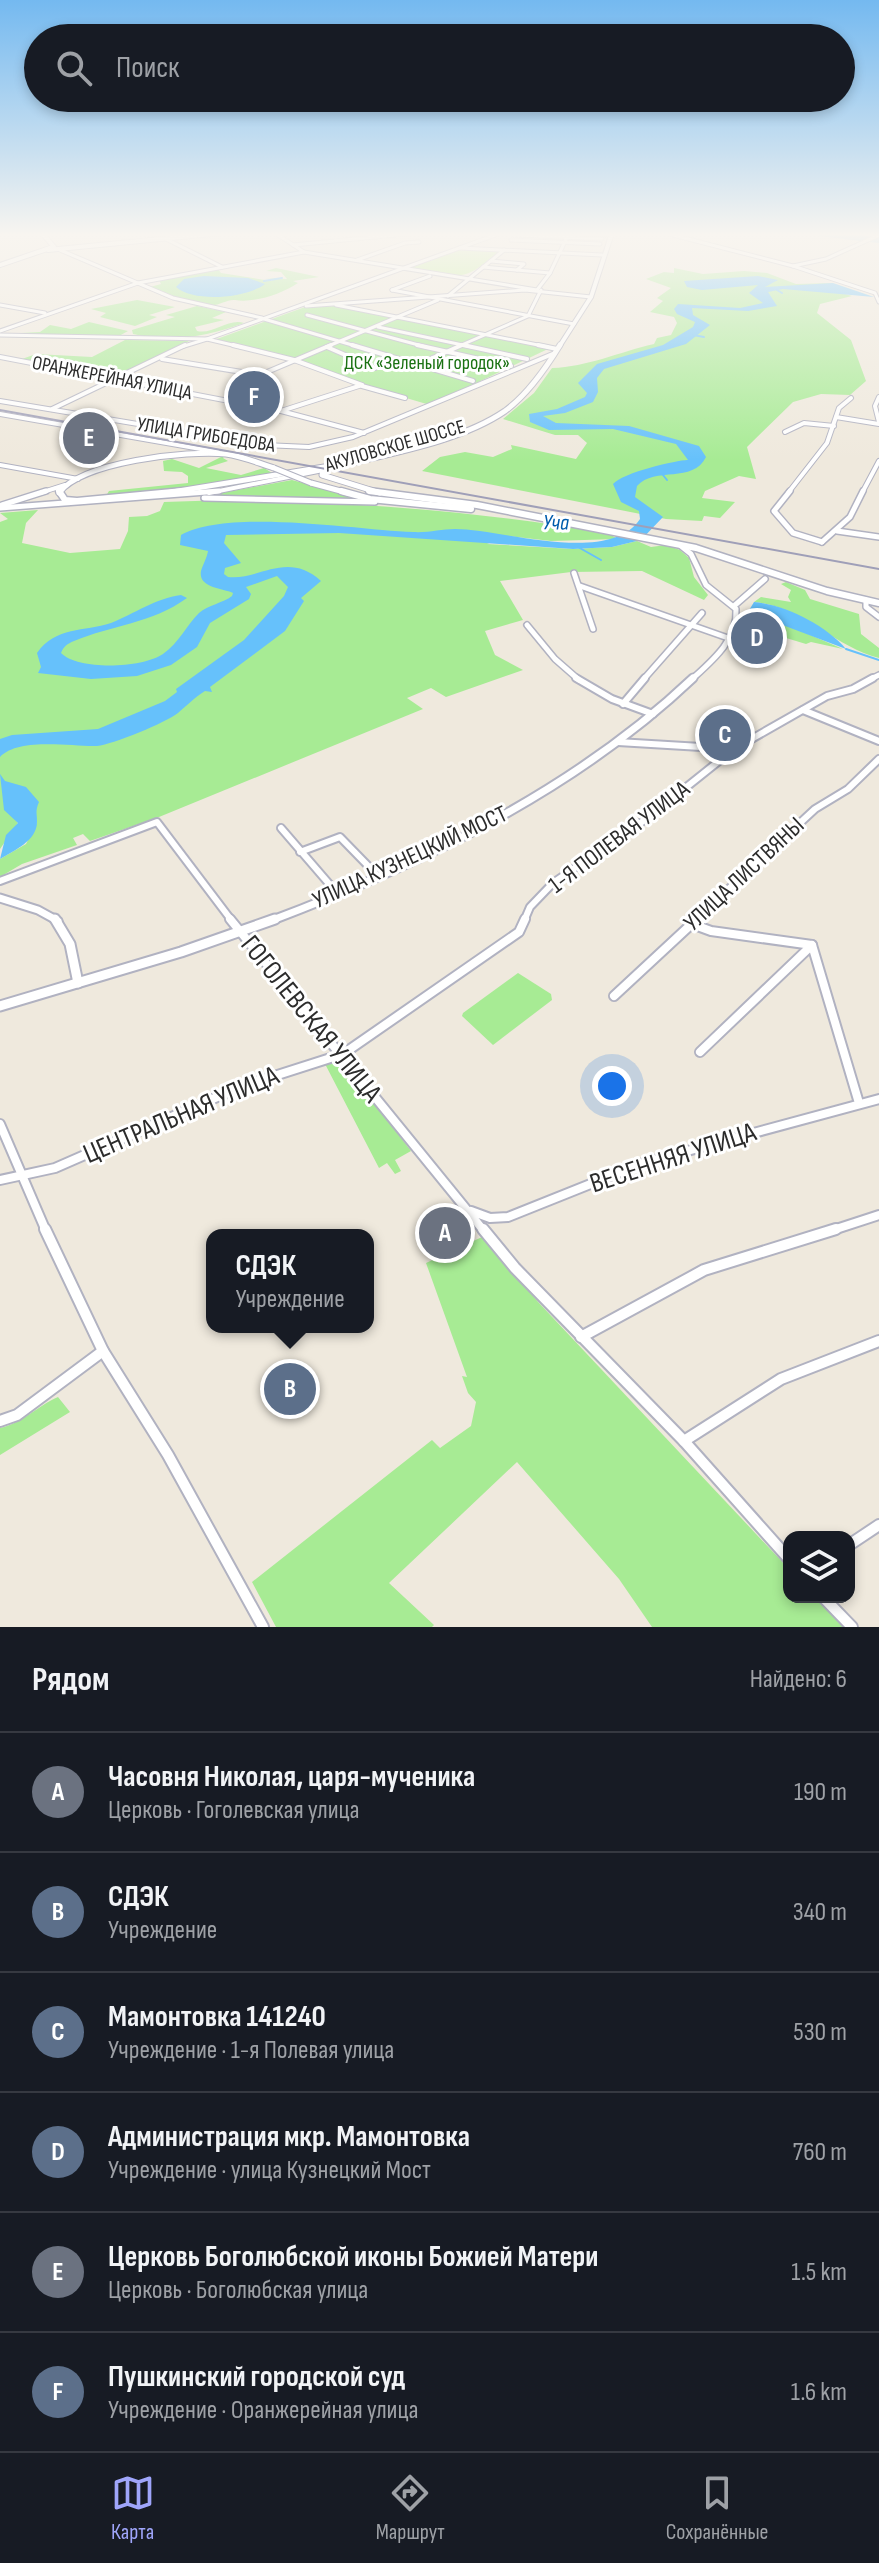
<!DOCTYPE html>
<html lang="ru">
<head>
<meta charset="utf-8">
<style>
	body { margin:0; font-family:"Sofia Sans Condensed",sans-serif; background:#20242c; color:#f1f3f6 }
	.controls { position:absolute; right:24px; bottom:24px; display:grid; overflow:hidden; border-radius:16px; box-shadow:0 4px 12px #0003 }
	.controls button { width:72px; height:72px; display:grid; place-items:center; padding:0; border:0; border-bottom:2px solid #363941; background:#171b24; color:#f1f3f6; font:40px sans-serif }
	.you { position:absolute; left:612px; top:1086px; width:28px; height:28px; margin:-20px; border:6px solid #fff; border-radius:50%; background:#1a73e8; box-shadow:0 0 0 12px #1a73e833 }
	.badge { display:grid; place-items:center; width:52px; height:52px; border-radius:50%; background:#9fa5fa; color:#fff; font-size:26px; font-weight:700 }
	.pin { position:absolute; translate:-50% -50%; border:4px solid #fff; box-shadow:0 2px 8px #0006 }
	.popup { position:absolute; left:206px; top:1229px; width:168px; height:104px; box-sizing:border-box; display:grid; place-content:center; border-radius:16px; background:#171b24; filter:drop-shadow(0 2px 6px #0005); font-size:26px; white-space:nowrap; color:#9ea1a6 }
	.popup b { font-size:30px; color:#f1f3f6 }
	.popup::after { content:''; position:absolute; left:50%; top:100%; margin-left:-16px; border:16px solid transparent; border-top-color:#171b24 }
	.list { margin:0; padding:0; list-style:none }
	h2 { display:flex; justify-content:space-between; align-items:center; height:104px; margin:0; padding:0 32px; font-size:34px }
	h2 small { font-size:26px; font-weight:400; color:#9ea1a6 }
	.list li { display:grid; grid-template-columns:52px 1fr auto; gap:24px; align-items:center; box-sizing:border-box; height:120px; padding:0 32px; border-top:2px solid #363941 }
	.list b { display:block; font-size:30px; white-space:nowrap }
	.list p { margin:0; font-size:26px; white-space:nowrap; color:#9ea1a6 }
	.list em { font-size:26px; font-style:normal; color:#9ea1a6 }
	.icon { flex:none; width:44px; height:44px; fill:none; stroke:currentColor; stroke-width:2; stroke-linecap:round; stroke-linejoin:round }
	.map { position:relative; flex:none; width:879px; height:1627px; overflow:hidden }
	.search { position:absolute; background:#171b24; box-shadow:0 4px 12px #0003; left:24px; right:24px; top:24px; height:88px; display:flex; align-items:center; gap:20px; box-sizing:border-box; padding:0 28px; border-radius:44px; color:#9ea1a6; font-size:30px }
	.sheet { height:824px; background:#171b24 }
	nav { display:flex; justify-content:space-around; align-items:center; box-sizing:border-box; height:112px; border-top:2px solid #363941; background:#171b24; font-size:22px; color:#9ea1a6 }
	nav a { display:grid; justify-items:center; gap:4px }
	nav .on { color:#9fa5fa }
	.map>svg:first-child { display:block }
</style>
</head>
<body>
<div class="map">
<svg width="879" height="1627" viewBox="0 0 879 1627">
	<rect width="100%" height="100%" fill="#efe9dd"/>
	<g fill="#a7eb94">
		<path d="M276 268 319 277 293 281 298 283C280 295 253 303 235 300 227 299 219 306 210 305 189 303 169 296 150 287L161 284 159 280 218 269 221 273 271 281 275 279 264 278 287 279 281 272 266 271Z"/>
		<path d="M674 268 703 274 744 271 767 273 796 284 833 283 835 291 852 296 820 304 817 313 851 340 866 381 850 395 821 394 793 402 747 447 756 479 739 476 705 491 702 498 735 502 720 518 704 516 702 521 666 519 422 471 440 457 465 452 493 457 512 449 511 445 576 459 587 443 578 435H555L503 419 534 393 552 368C587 367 619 352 654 344L657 338 671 335 677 323 674 317 650 312 663 301 657 298 671 288 646 279 664 272 674 273Z"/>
		<polygon points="137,300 175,307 149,315 157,317 135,326 100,317 106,313 91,309"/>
		<path d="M197 306 226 312 212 318 224 320 195 327 197 331C213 335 228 318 244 323 208 336 172 343 133 334L132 330 175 317 166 315Z"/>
		<path d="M336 306 550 348 430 405C358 384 289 358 214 340L305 307Z"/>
		<polygon points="89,322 128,331 119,336 3,334 40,332 50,325 71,329"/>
		<polygon points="125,340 189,341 163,356 116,376 22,359 36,354 92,357"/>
		<polygon points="225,455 223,458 228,461 206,468 241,475 264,468 277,476 239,485 106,496 109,491 188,483 188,476 182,472 164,471 163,461 172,459 199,468"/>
		<polygon points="292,480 367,500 205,496"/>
		<path d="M226 500C355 502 481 511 609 534L618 539 551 541 507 536 487 544 573 549 612 547 637 541 651 547 666 545 680 550 689 558 694 577 708 595 704 600 642 571 571 572 500 581 523 620 485 631 495 655 523 670 446 697 431 688 407 698 423 709 159 817 90 841 83 834 73 838 77 845 22 864 0 877V859L26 844 37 822 34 813 11 814 18 823 0 849V522L8 519 0 513 38 510 26 523 22 543 70 553 120 549 128 531 129 517 147 516 160 511 164 502Z"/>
		<path d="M786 582 805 590 810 599 859 614 861 634 879 648V658C835 647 801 606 754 602L761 597 791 602 788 597 791 590 781 584Z"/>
		<polygon points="755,616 780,622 843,649 811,642 806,644 750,627 743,634 746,624 768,626"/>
		<polygon points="518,973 551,994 552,1000 493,1045 462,1016 463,1013"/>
		<polygon points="340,1058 411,1151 395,1160 401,1171 395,1174 387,1163 379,1168 324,1062"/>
		<polygon points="482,1237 539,1303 789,1569 789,1597 816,1597 844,1627 652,1627 619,1579 517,1462 389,1583 434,1625 432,1627 276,1627 252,1582 432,1440 440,1448 471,1426 476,1402 468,1393 462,1376 467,1377 426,1263"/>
		<path d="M58 1397 70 1412 0 1455V1428C23 1423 37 1406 58 1397Z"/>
	</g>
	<path fill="#bcf38f" d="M463 248 499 251C461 286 456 276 408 269Z"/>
	<g fill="#66c1fb">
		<path d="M204 276 248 278 265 284C247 298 194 303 176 287L184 279Z"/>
		<path d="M758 276 778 280 765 287 833 283 874 297 783 289 768 292 777 306 748 311 692 308 693 315 710 325 686 344 604 369 597 378 598 392 593 402 565 413 543 416 556 423 629 426 699 446 706 457C693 484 655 466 637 486L635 497 663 517 641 540 612 547 573 549 339 533 226 535 224 543 241 563 225 568 224 574 228 577C258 581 287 550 321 581L301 598 304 601 285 631 210 687 212 692 205 691C195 697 184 708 178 713 165 723 114 744 97 746 73 747 19 737 0 757V739L12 735 98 729 165 701 177 692 176 689 244 640 284 596 288 587 277 576 246 587 251 594 249 599 210 623 197 647 171 665 137 676 91 679 38 673 41 667 37 653C56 626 84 632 111 623 134 614 156 598 181 595L187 598C151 624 112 625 74 641 67 644 64 646 61 653 79 671 143 668 163 654 179 643 186 626 199 613 208 605 223 603 232 596L233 593C222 588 198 588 201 571 203 564 207 558 208 551L180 545 181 535C228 508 358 530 413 532 428 533 441 529 455 529 502 529 609 566 640 519L639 511 621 502 613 484C623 472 682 459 688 460L676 444 613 429 549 430 530 422 529 414 557 409 585 397 587 393 578 383 597 364 663 345 693 327 695 322 677 314 674 309 678 304 740 308 763 303 749 293 758 285 702 290 687 287 684 281Z"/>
		<path d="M754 602C786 605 825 625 846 649L748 612Z"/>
		<path d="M0 774 5 781 26 787 39 802C35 811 37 813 37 822 37 841 13 851 0 859L6 835 18 823 4 810Z"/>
	</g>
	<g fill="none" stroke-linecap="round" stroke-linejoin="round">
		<g stroke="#66c1fb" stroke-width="2">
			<polyline points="264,281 282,278"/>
			<polyline points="777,290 782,293"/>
			<polyline points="693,335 704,337"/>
			<polyline points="663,475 667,480"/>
			<polyline points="578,547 601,560"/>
			<polyline points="846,649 879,660"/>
		</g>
		<polyline stroke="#66c1fb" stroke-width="6" points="819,233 879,240"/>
		<defs>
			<g id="minor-far5">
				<polyline points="275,233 304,252 537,290 550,273 569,233"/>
				<polyline points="565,233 606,235"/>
				<polyline points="517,235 602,239"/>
				<polyline points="164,238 222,267"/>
				<polyline points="511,240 600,244"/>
				<polyline points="293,245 416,233"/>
				<polyline points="460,248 602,255"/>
				<polyline points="357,260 405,243 419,242"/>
				<polyline points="491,261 524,264 517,270"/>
				<polyline points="793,266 826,259 879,235"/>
				<polyline points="483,267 550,273"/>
				<polyline points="392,290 574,324"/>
				<polyline points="392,290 430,276"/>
				<polyline points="448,296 504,250"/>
				<polyline points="0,305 45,313"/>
				<polyline points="336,305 548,347"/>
				<polyline points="307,315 426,347"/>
				<polyline points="264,319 359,347"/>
				<polyline points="378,327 472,347"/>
				<polyline points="0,331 138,283 304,252"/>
				<polyline points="181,347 207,339 241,347"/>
				<polyline points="326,347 438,300"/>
				<polyline points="457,347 528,316 541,290"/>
			</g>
			<g id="minor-far4">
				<polyline points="233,345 294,360 362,385"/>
				<polyline points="352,345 473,381"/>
				<polyline points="417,345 511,366"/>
				<polyline points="463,345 527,359"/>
				<polyline points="538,345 557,349"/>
				<polyline points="327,347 375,368"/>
				<polyline points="0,357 281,411 364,433"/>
				<polyline points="435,358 476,369"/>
				<polyline points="162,359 260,375 331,345"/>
				<polyline points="419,364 462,345"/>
				<polyline points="362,386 405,398"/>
				<polyline points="52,409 185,345"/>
				<polyline points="281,411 362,385"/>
				<polyline points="836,417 879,424"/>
				<polyline points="785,432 804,423 834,426"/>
				<polyline points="0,465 78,479"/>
				<polyline points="788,493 827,443 839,408 851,398"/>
			</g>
			<g id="minor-far3">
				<polyline points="790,491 774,511 793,533 822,542"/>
				<polyline points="837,531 879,537"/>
				<polyline points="574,573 593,629"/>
				<polyline points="580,586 728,638"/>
				<polyline points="866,600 866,607 879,617"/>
				<polyline points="734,606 765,579"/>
				<polyline points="527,625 555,659 579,680"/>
				<polyline points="643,680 702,613"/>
				<polyline points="869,680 879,675"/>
			</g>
			<g id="minor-far2">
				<polyline points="576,678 612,699 653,714"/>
				<polyline points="623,704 645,678"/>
				<polyline points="803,710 879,741"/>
				<polyline points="618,742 734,749"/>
				<polyline points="281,828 337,893"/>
				<polyline points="300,852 340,837 377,875"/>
				<polyline points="0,881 157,822 232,921"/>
				<polyline points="524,921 530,907 553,883 649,817 734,749 827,696 853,689 873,678"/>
				<polyline points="694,921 815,809 848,789 879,759"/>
			</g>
			<g id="minor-far1">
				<polyline points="230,919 484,1231"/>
				<polyline points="692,924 711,931 812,945 859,1103"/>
				<polyline points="614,996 697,919"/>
				<polyline points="700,1052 812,945"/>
				<polyline points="0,1124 46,1231"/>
				<polyline points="0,1180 55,1168 240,1087 343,1054 519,932 525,919"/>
				<polyline points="471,1211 490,1218 508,1217 643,1163 879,1099"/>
				<polyline points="830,1231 879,1215"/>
			</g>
			<g id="minor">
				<polyline points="45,1229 103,1351 168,1455 263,1627"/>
				<polyline points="483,1229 515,1268 684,1441 789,1559"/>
				<polyline points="581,1337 704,1270 836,1229"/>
				<polyline points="0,1421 17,1415 103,1351"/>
				<polyline points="684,1441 781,1379 879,1341"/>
				<polyline points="849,1545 879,1525"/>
				<polyline points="823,1597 852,1627"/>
			</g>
			<g id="tertiary-far4">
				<polyline points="665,233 793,266 875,293 879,302"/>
				<polyline points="60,250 173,298 262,318"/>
				<polyline points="306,306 525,290 591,297"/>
				<polyline points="0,335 207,339 501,233"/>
			</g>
			<g id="tertiary-far3">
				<polyline points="879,397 875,406 879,422"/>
				<polyline points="0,401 264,445 309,447 353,437 555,353"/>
				<polyline points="0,414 218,452"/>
				<polyline points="40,493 65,485"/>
				<polyline points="209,493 323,470"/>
				<polyline points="862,493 879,461"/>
			</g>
			<g id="tertiary-far2">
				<polyline points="204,498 375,502"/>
				<polyline points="2,505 46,491"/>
				<polyline points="0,508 219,491"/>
				<polyline points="822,542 850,517 863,491"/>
				<path d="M681 546 691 554 706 585 736 609C738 640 712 661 691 680"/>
			</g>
			<g id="tertiary-far1">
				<polyline points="0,898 38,910 58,921"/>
				<path d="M270 921C421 864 574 791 693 678"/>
			</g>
			<g id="tertiary">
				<polyline points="55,919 70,944 78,983"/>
				<polyline points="0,1006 181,952 275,919"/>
			</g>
			<g id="secondary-far2">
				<polyline points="42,233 54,247"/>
				<polyline points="48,250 222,233"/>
				<polyline points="0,265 50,248"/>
				<polyline points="559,347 591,297 612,233"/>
			</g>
			<g id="secondary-far1">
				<polyline points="311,483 348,493"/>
				<path d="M59 493C81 462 187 450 226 454 242 456 258 463 274 468"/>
				<polyline points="166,493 324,467"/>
				<path d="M380 493 322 475 323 470C379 455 457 444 505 411 527 395 546 368 560 345"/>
			</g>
			<g id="secondary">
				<polyline points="59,491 65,500 77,501 183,491"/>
				<polyline points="341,491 370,499 471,509"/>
				<polyline points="369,491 477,505 696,548 827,591 879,603"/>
			</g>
		</defs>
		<use href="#minor-far5" stroke="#b1b2c1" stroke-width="5"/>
		<use href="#minor-far4" stroke="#b1b2c1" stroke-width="6"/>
		<use href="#minor-far3" stroke="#b1b2c1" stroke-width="8"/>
		<use href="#minor-far2" stroke="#b1b2c1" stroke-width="10"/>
		<use href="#minor-far1" stroke="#b1b2c1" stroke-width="12"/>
		<use href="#minor" stroke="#b1b2c1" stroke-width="14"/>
		<use href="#tertiary-far4" stroke="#b1b2c1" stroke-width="5"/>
		<use href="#tertiary-far3" stroke="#b1b2c1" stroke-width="6"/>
		<use href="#tertiary-far2" stroke="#b1b2c1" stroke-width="8"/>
		<use href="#tertiary-far1" stroke="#b1b2c1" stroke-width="11"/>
		<use href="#tertiary" stroke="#b1b2c1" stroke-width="13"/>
		<use href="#secondary-far2" stroke="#b1b2c1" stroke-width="6"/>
		<use href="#secondary-far1" stroke="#b1b2c1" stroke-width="7"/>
		<use href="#secondary" stroke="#b1b2c1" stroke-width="9"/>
		<use href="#minor-far5" stroke="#fff" stroke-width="3"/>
		<use href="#minor-far4" stroke="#fff" stroke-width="4"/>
		<use href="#minor-far3" stroke="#fff" stroke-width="5"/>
		<use href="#minor-far2" stroke="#fff" stroke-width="6"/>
		<use href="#minor-far1" stroke="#fff" stroke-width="8"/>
		<use href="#minor" stroke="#fff" stroke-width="10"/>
		<use href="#tertiary-far4" stroke="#fff" stroke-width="3"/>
		<use href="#tertiary-far3" stroke="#fff" stroke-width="4"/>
		<use href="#tertiary-far2" stroke="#fff" stroke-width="5"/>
		<use href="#tertiary-far1" stroke="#fff" stroke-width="7"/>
		<use href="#tertiary" stroke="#fff" stroke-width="9"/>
		<use href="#secondary-far2" stroke="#fff" stroke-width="4"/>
		<use href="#secondary-far1" stroke="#fff" stroke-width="5"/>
		<use href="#secondary" stroke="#fff" stroke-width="6"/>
		<polyline stroke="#9f9fb8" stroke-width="2" points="0,410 879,569"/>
		<defs>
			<polyline id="secondary-bridge" points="274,468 311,483"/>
		</defs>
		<use href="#secondary-bridge" stroke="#b1b2c1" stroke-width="7" stroke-linecap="butt"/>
		<use href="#secondary-bridge" stroke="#fff" stroke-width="5"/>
	</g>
	<linearGradient id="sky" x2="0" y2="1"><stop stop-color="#74b9f0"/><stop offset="0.51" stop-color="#f8f5f0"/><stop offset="1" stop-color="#f8f5f0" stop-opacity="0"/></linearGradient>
	<rect width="879" height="460" fill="url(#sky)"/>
	<g text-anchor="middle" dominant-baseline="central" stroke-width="6" stroke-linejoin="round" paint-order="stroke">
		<g font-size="20" fill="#1b7213" stroke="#fff">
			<text x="427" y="363">ДСК «Зеленый городок»</text>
		</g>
		<g font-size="20" fill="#2c2c2c" stroke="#fff">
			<text transform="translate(112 378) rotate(11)">ОРАНЖЕРЕЙНАЯ УЛИЦА</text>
			<text transform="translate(206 435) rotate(9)">УЛИЦА ГРИБОЕДОВА</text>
			<text transform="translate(395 446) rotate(-16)">АКУЛОВСКОЕ ШОССЕ</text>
		</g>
		<g font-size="22" font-style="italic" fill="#005cac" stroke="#fff">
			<text transform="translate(556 523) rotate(1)">Уча</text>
		</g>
		<g font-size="24" fill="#2c2c2c" stroke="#fff">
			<text transform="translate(619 837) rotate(-37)">1-Я ПОЛЕВАЯ УЛИЦА</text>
			<text transform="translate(410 857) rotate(-25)">УЛИЦА КУЗНЕЦКИЙ МОСТ</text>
			<text transform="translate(744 874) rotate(-43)">УЛИЦА ЛИСТВЯНЫ</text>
		</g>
		<g font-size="28" fill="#2c2c2c" stroke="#fff">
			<text transform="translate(311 1019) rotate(51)">ГОГОЛЕВСКАЯ УЛИЦА</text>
			<text transform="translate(181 1115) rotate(-23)">ЦЕНТРАЛЬНАЯ УЛИЦА</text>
			<text transform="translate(673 1158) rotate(-18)">ВЕСЕННЯЯ УЛИЦА</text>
		</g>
	</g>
</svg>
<div class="controls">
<button><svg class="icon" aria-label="layers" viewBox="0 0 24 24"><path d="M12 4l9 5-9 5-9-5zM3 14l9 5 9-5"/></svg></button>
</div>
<div class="you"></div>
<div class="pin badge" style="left:445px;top:1233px;background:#6b7280">A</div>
<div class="pin badge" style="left:290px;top:1389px;background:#5c6f8a">B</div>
<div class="popup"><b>СДЭК</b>Учреждение</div>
<div class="pin badge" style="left:725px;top:735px;background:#5c6f8a">C</div>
<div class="pin badge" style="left:757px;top:638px;background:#5c6f8a">D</div>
<div class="pin badge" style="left:89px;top:438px;background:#6b7280">E</div>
<div class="pin badge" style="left:254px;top:397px;background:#5c6f8a">F</div>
<div class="search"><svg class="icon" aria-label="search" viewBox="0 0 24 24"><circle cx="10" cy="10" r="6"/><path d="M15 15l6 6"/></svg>Поиск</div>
</div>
<section class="sheet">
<h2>Рядом<small>Найдено: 6</small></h2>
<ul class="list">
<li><span class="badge" style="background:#6b7280">A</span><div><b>Часовня Николая, царя-мученика</b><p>Церковь · Гоголевская улица</p></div><em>190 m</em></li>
<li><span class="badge" style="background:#5c6f8a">B</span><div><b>СДЭК</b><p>Учреждение</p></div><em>340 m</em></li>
<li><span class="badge" style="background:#5c6f8a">C</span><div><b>Мамонтовка 141240</b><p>Учреждение · 1-я Полевая улица</p></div><em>530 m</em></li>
<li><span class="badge" style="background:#5c6f8a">D</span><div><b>Администрация мкр. Мамонтовка</b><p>Учреждение · улица Кузнецкий Мост</p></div><em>760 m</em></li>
<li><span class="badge" style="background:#6b7280">E</span><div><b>Церковь Боголюбской иконы Божией Матери</b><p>Церковь · Боголюбская улица</p></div><em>1.5 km</em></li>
<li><span class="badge" style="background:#5c6f8a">F</span><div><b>Пушкинский городской суд</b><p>Учреждение · Оранжерейная улица</p></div><em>1.6 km</em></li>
</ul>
</section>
<nav>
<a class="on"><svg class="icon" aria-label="map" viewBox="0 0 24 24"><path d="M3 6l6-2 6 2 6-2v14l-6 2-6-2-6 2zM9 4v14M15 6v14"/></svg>Карта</a>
<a><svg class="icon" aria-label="directions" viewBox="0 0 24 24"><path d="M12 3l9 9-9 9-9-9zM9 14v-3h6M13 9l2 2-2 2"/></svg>Маршрут</a>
<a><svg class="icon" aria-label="saved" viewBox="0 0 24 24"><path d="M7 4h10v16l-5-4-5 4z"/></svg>Сохранённые</a>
</nav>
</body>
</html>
